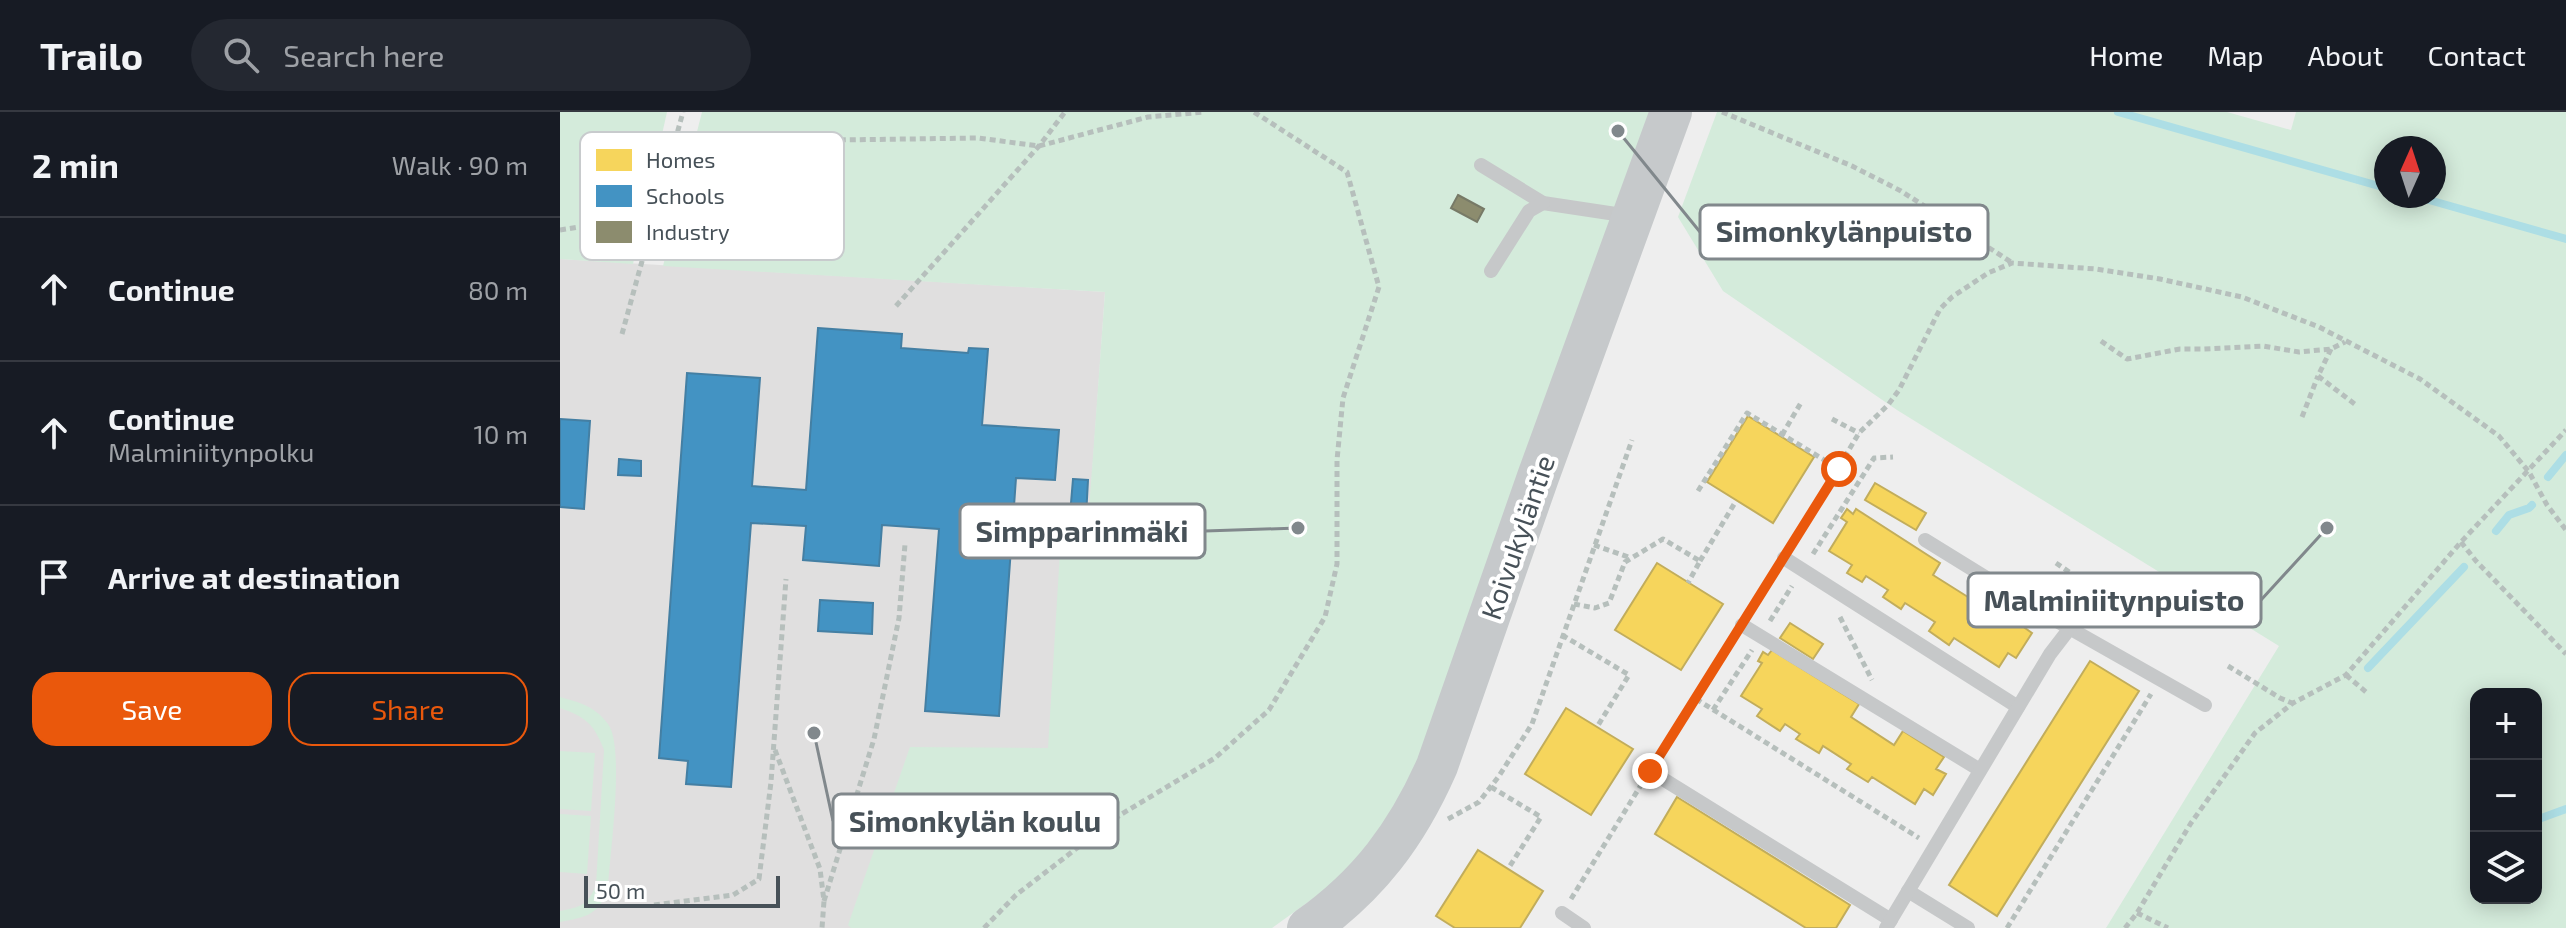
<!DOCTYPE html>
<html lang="en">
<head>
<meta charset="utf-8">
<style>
	body { margin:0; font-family:"Exo 2",sans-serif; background:#242831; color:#f1f3f6 }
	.controls { position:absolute; right:24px; bottom:24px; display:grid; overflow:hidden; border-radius:16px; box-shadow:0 4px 20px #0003 }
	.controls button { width:72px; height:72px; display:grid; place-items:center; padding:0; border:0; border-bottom:2px solid #363941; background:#171b24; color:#f1f3f6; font:40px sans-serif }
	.compass { position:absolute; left:1814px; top:24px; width:72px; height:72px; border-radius:50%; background:#171b24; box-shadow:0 4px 20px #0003; rotate:3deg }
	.scale { position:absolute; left:24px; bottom:20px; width:196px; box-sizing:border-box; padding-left:8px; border:4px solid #475158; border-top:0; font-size:22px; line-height:28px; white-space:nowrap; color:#475158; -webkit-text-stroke:6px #fff; paint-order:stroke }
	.stop { position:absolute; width:24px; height:24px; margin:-18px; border:6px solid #ea580c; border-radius:50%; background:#fff }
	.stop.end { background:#ea580c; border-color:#fff; box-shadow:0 2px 8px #0008 }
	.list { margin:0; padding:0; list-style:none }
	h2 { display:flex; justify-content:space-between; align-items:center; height:104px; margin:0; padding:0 32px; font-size:34px }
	h2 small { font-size:26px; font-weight:400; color:#9ea1a6 }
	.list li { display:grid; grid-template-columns:52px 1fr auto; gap:24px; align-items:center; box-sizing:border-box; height:144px; padding:0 32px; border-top:2px solid #363941 }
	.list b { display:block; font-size:30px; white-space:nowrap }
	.list p { margin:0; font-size:26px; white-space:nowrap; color:#9ea1a6 }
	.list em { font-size:26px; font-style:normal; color:#9ea1a6 }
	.actions { display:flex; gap:16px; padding:24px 32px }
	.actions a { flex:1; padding:18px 0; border:2px solid #ea580c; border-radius:24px; text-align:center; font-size:28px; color:#ea580c }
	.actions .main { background:#ea580c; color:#fff }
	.icon { flex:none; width:44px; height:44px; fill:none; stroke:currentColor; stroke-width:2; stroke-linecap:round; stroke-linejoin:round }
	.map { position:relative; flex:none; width:2006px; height:816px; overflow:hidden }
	header { display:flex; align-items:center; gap:48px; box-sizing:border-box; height:112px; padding:0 40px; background:#171b24; border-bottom:2px solid #363941 }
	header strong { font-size:38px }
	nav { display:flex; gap:44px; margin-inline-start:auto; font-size:28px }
	.search { width:560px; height:72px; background:#242831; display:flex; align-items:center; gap:20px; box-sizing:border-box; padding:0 28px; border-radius:44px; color:#9ea1a6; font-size:30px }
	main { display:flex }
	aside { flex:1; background:#171b24 }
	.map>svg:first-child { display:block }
</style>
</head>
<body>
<header>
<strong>Trailo</strong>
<div class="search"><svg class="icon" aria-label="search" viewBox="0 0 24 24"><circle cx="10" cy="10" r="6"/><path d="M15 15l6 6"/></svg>Search here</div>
<nav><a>Home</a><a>Map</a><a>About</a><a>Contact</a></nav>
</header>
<main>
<aside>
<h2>2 min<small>Walk · 90 m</small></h2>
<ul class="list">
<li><svg class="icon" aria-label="ahead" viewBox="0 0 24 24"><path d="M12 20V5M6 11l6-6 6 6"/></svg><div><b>Continue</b></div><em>80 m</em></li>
<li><svg class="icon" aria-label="ahead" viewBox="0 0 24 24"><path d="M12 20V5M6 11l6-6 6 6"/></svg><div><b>Continue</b><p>Malminiitynpolku</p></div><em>10 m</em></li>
<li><svg class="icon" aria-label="arrive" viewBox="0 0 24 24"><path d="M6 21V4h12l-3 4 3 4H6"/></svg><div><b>Arrive at destination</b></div></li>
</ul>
<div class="actions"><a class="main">Save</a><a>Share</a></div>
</aside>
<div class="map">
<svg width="2006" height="816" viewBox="0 0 2006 816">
	<rect width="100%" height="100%" fill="#eee"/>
	<polygon fill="#e0dfdf" points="0,147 545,180 529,406 487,816 0,816"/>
	<g fill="#d4ebdb" fill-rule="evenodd">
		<polygon points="0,0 107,0 73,152 0,147"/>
		<polygon points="142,0 1092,0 848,683 794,757 712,816 291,816 288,813 350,635 488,636 501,423 527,425 545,180 103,154"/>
		<path d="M1157 0H1667L1731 18 1736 0H2006V816H1546L1719 534 1337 298 1163 179 1118 105ZM1826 36H1874V84H1826ZM1916 582H1976V786H1916Z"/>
		<path d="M0 585C19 590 36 595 48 612 65 634 50 742 48 774 40 803 27 805 0 810V799C21 795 28 793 36 773L44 638C34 612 26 605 0 596Z"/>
		<polygon points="0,639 35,641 31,699 0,697"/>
		<polygon points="0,702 31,704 27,762 0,760"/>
	</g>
	<g fill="#f6d55c" stroke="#c2ad5b" stroke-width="2">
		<polygon points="1188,304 1254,345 1213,411 1147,370"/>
		<polygon points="1315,371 1366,401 1356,418 1305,388"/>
		<polygon points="1287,397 1293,402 1296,397 1380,451 1373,463 1419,492 1428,478 1472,506 1465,516 1472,521 1456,546 1448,541 1439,555 1394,526 1389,533 1369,519 1375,510 1345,491 1341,497 1323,485 1328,478 1306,464 1302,470 1287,461 1292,453 1269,439 1287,410 1281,406"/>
		<polygon points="1097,451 1163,492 1121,558 1055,518"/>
		<polygon points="1230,511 1263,532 1253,547 1220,526"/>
		<polygon points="1212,538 1299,592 1291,605 1334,633 1343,619 1384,645 1376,657 1386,662 1373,683 1364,677 1355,692 1312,665 1308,670 1287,657 1291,652 1263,634 1259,641 1236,627 1240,622 1225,612 1220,619 1197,604 1202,597 1181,584 1202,551 1198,549 1203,540 1208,543"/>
		<polygon points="1530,549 1579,579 1437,804 1389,773"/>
		<polygon points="1006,596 1073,637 1031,703 965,662"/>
		<polygon points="1117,685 1290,793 1276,816 1246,816 1095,722"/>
		<polygon points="918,738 983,779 960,816 895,816 876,804"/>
	</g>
	<g fill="#4393c3" stroke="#447fa3" stroke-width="2">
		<polygon points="258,216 342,222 341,236 408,241 409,236 428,237 422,313 499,318 495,368 456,366 439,604 365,599 379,417 322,413 319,454 243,448 246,414 191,411 171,675 126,672 128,649 99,646 127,261 200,266 192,374 246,378"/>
		<polygon points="0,307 30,309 24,397 0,395"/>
		<polygon points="59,347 81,349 81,364 58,363"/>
		<polygon points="513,367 528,368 526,405 510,403"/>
		<polygon points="260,488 313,491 312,522 258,519"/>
	</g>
	<polygon fill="#8c8c6e" stroke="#777a67" stroke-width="2" points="898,83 924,97 917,110 891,96"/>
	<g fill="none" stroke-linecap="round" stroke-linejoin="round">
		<g stroke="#addee5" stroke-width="8">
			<polyline points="1558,0 1826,76"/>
			<polyline points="1855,84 2006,127"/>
			<polyline points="1988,365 2006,343"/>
			<polyline points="1936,419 1949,403 1969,396 1972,393"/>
			<polyline points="1808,556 1904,455"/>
			<polyline points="1976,708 2006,697"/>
		</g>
		<g stroke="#b6bfbc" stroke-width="5" stroke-dasharray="6 4" stroke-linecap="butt">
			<polyline points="1162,0 1292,54 1341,79 1451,150"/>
			<polyline points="0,118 52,110 100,88 159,46 276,28 418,26 479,34 588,5 644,0"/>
			<polyline points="336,194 479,34 505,0"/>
			<polyline points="62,222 123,0"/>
			<polyline points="1541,229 1567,247 1620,237 1643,237 1703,234 1739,240 1771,237 1785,230"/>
			<polyline points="1771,237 1758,264 1796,293"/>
			<polyline points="1742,305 1758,264"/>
			<polyline points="1272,307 1299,321"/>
			<polyline points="1222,323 1242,289"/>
			<polyline points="1138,379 1187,301 1279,357"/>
			<polyline points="1901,430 1916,449 2006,542"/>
			<polyline points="1233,431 1299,321 1328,293 1339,278 1380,197 1392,185 1428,161 1452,151 1536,157 1600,167 1682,185 1759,215 1860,267 1939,324 1969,360 1987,393 2006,418"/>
			<polyline points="1034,433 1071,446"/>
			<polyline points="1253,442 1314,346 1333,345"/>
			<polyline points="1140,449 1176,389"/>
			<polyline points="1496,451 1537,479 1544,478"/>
			<polyline points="1014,492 1035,496 1049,491 1065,450 1103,427 1140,449 1128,471"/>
			<polyline points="1190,499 1215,460"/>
			<polyline points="1280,505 1312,568"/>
			<polyline points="1210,509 1232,474"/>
			<polyline points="1002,523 1069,563 1037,615"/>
			<polyline points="1668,554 1720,586 1732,591"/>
			<polyline points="1786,563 1806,580"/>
			<polyline points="1136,587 1359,726"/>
			<polyline points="1153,598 1192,538"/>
			<polyline points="215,638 260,757 264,789 262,816"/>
			<polyline points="1099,644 1173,528"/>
			<polyline points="931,675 981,705 948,757"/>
			<polyline points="888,707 919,690 939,664 972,612 1072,328"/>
			<polyline points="1011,787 1081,673"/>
			<polyline points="264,789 314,627 339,506 345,432"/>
			<polyline points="94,793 173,783 199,767 211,670 226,467"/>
			<polyline points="1577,801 1608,816"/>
			<polyline points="424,816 456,783 560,703 655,646 709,598 765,505 777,452 777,348 783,286 819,175 787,60 694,0"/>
			<polyline points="1447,816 1591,582"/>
			<polyline points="1565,816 1577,801 1631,711 1695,621 1733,591 1786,563 1901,430 2006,318"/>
		</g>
		<g stroke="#c6c8c9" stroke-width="14">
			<polyline points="921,53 983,91 1069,104"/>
			<polyline points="931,159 969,99 983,91"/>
			<polyline points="1365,428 1488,504 1645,593"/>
			<polyline points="1224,446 1458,595"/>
			<polyline points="1182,513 1420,658"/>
			<polyline points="1090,659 1331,808"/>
			<polyline points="1348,779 1408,816"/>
			<polyline points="1002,801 1024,816"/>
			<polyline points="1326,816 1490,542 1510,516"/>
		</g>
		<path stroke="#c6c9cb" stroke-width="42" d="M748 816C809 773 847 722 877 654L978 365 1111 0"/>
	</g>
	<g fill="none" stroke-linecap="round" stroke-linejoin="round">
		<polyline stroke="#ea580c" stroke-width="10" points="1090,659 1279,357"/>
	</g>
	<g text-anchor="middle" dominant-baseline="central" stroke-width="8" stroke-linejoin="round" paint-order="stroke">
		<g font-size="28" fill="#475158" stroke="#fff">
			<text transform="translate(957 425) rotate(-71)">Koivukyläntie</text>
		</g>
	</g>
	<rect x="20" y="20" width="264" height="128" rx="12" fill="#fff" stroke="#c8cbcd" stroke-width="2"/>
	<rect x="36" y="37" width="36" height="22" fill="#f6d55c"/>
	<rect x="36" y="73" width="36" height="22" fill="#4393c3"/>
	<rect x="36" y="109" width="36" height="22" fill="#8c8c6e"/>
	<g font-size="22" fill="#475158">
		<text x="86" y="56">Homes</text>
		<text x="86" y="92">Schools</text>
		<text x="86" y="128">Industry</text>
	</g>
	<path fill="none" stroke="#81888c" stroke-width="3" d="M1058 19L1140 120M738 416L645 419M1767 416L1701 488M254 621L273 709"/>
	<g fill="#81888c" stroke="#fff" stroke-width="3">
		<circle cx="1058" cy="19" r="8"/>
		<circle cx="738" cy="416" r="8"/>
		<circle cx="1767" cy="416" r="8"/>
		<circle cx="254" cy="621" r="8"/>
	</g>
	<g fill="#fff" stroke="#81888c" stroke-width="3">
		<rect x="1140" y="93" width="288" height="54" rx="8"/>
		<rect x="400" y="392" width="245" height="54" rx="8"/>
		<rect x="1408" y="461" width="293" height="54" rx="8"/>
		<rect x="273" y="682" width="285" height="54" rx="8"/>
	</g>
	<g font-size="30" text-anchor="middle" font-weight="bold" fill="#475158">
		<text x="1284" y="130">Simonkylänpuisto</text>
		<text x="522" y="430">Simpparinmäki</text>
		<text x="1554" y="499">Malminiitynpuisto</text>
		<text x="415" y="720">Simonkylän koulu</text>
	</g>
</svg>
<div class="controls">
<button>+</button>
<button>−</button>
<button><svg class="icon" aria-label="layers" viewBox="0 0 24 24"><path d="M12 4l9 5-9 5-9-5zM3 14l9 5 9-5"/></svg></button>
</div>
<svg class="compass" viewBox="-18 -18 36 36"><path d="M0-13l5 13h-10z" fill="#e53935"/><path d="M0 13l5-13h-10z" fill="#9ea1a6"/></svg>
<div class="scale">50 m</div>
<div class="stop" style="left:1279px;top:357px"></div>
<div class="stop end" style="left:1090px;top:659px"></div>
</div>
</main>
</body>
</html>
